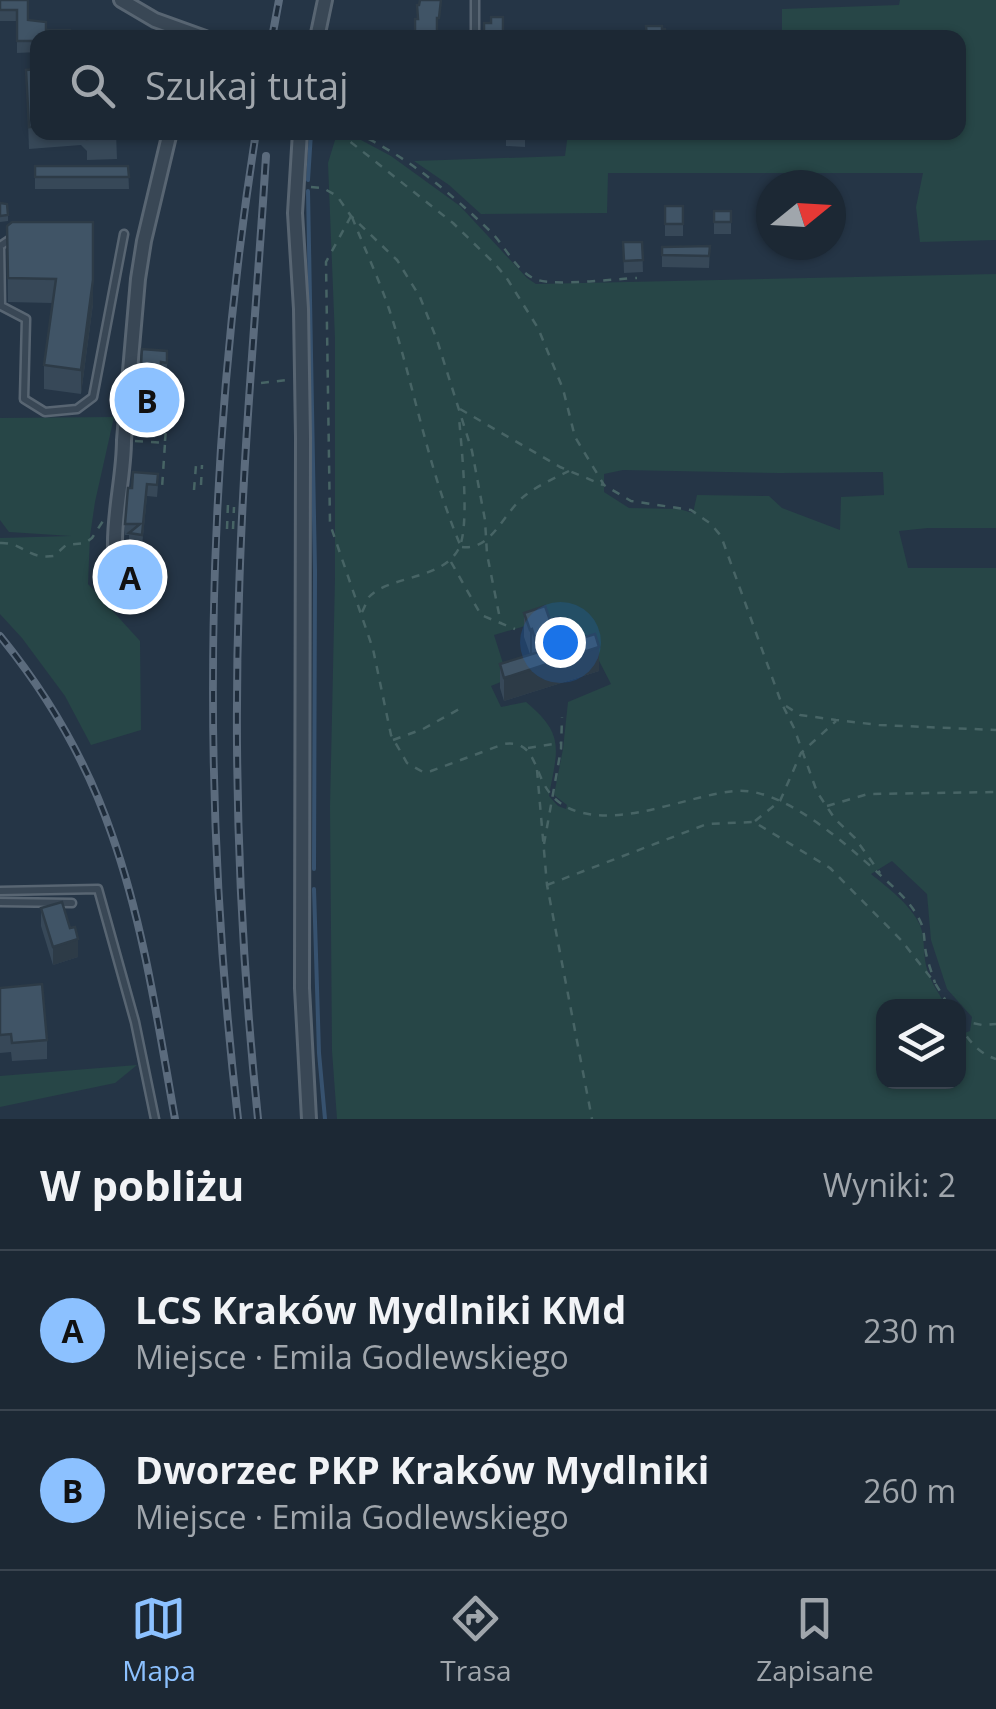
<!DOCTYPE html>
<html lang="pl">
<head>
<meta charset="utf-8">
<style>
	body { margin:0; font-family:"Open Sans",sans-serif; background:#25303c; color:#f1f3f6 }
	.controls { position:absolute; right:30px; bottom:30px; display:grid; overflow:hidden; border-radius:20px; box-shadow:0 2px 8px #0004 }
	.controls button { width:90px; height:90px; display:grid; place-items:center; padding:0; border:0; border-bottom:2px solid #3a444f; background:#1c2834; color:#f1f3f6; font:50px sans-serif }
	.compass { position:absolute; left:756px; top:170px; width:90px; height:90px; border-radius:50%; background:#1c2834; box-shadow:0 2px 8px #0004; rotate:72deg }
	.you { position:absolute; left:560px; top:642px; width:35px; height:35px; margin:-25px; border:8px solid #fff; border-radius:50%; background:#1a73e8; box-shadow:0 0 0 15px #1a73e833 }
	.badge { display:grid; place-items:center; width:65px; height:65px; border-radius:50%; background:#8cc1ff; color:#111; font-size:32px; font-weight:700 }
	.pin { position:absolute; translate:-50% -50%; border:5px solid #fff; box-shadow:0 2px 10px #0006 }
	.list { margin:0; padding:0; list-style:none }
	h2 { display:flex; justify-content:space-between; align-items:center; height:130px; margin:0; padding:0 40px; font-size:42px }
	h2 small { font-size:32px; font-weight:400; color:#a0a6ac }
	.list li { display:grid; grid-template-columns:65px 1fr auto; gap:30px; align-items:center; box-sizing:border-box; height:160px; padding:0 40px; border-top:2px solid #3a444f }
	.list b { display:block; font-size:38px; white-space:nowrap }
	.list p { margin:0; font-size:32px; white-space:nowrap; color:#a0a6ac }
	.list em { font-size:32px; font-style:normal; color:#a0a6ac }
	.icon { flex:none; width:55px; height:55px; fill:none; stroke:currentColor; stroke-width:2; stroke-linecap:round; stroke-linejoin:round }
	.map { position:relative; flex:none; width:996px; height:1119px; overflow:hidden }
	.search { position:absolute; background:#1c2834; box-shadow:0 2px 8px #0004; left:30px; right:30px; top:30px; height:110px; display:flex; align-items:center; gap:25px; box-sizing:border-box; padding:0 35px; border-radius:20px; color:#a0a6ac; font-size:38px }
	.sheet { height:450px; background:#1c2834 }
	nav { display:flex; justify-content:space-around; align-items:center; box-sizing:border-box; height:140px; border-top:2px solid #3a444f; background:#1c2834; font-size:28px; color:#a0a6ac }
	nav a { display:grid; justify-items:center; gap:5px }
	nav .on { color:#8cc1ff }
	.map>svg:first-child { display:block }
</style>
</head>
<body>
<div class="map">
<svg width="996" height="1119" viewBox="0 0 996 1119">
	<rect width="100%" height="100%" fill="#253546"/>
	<g fill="#274647" fill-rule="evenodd">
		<polygon points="900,0 996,0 996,240 920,242 916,207 923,173 608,173 607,213 481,214 449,185 414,161 565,156 568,133 958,132 958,38 782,37 782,9 899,5"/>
		<path d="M348 133 391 156 460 206 527 278 536 284 996 274V528H928L899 531 908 568H996V1119H337L332 1051 330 807 335 578V339L328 163 335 140ZM623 470 780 473 883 472 884 495 841 497 840 530 782 508 769 496 697 495 693 513 679 509 629 508 604 492V474ZM559 616 567 659 596 655 611 684 568 702 563 749 554 795 567 805 566 809 558 806 549 796C557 750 566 735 526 702L501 707 491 686 508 679 494 635ZM892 861 927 894 931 940 947 989 972 1017 970 1031 962 1034 959 1028 958 1082H884V1006H946C940 995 932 984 928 972 922 956 926 940 920 925 910 904 888 888 871 874Z"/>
		<polygon points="114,417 95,502 90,536 88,584 140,641 141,730 91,745 65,696 22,638 0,614 0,538 71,536 9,532 0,520 0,418"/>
		<polygon points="137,1065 115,1083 0,1107 0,1076"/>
	</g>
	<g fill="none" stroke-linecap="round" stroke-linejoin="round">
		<g stroke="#37526f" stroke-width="4">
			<polyline points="308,180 311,133"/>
			<polyline points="308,191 315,571 314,869"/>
			<polyline points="314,889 319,1053 325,1119"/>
		</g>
		<defs>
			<g id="service">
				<polyline points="475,0 475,38"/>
				<polyline points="12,238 0,246 1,306 26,319 24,399 45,412 77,409 93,397 124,234"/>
				<polyline points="0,891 98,889 135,1022 155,1119"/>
				<polyline points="0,902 72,903"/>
			</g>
			<g id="minor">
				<polyline points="121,0 155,20 205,38"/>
				<polyline points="317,38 325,0"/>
				<polyline points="300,132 295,213 301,309 303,438 302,988 309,1119"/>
				<path d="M152 558 121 553 115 548C114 511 124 476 124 440L138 279 144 241 170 132"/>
			</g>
		</defs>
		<use href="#service" stroke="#586572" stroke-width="11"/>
		<use href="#minor" stroke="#586572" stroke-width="18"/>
		<g stroke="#476465" stroke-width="2.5" stroke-dasharray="8 8" stroke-linecap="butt">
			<polyline points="338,132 453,223 495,264 506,277 538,328 563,389 575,437 604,485 631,501 691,510 711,524 721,536 781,702 794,728 817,792 835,819 855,838 880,873"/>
			<path d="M354 132C407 156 448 191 490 231 505 245 517 274 538 280 557 286 614 279 637 278"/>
			<polyline points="311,187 323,188 337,196 351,216 397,260 420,297 437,340 472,451 485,520 487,554 501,624"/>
			<path d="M351 216 326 262 330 524 373 649 391 735 407 763 423 772 431 771 504 744C531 740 533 762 543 782 551 799 565 809 583 813 629 824 688 796 734 791 781 786 844 842 877 872 893 887 912 902 921 923 925 932 924 943 926 953 928 963 932 973 935 983"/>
			<path d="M352 217C365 250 381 283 392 318 416 395 429 471 461 547"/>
			<polyline points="261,383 288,380"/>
			<polyline points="460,409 560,467 603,485"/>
			<polyline points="135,441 165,443 162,488"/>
			<polyline points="165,441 169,394"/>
			<polyline points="201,485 202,465"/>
			<polyline points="194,490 196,465"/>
			<polyline points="227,529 228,503"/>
			<polyline points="233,529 234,507"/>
			<path d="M0 543C24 542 27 560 54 556L66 545 85 543 92 538 103 521"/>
			<path d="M462 547C493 551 504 510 527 494 539 485 555 478 569 471"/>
			<polyline points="451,562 481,615 515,629"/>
			<path d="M362 612C364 609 367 600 369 597 388 576 441 580 458 550 471 529 461 445 459 417"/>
			<polyline points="786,706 800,715 836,720 879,725 996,730"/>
			<polyline points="393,740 423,729 463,707"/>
			<polyline points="528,748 560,743"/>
			<polyline points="537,770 547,885 592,1119"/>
			<polyline points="827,806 868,794 996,792"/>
			<polyline points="755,821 780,801 801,753 836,721"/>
			<polyline points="544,844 561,749 562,717"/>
			<polyline points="547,885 707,824 754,822 830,868 901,940 935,983 949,1006"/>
			<polyline points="958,1020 982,1025 996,1024"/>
			<path d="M958 1023C968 1039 977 1053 996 1059"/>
		</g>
		<use href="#service" stroke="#394755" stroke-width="6"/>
		<use href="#minor" stroke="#394755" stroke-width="12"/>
		<defs>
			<g id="rail">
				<polyline points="272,38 279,0"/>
				<path d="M0 636C48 695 87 762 112 835 144 926 158 1024 175 1119"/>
				<path d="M238 1119C200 792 205 458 256 132"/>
				<path d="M258 1119C240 945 233 770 239 595 243 449 257 302 266 156"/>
			</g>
		</defs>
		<use href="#rail" stroke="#5b6b7d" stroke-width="8"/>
		<use href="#rail" stroke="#1e2c3b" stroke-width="4" stroke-dasharray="11" stroke-linecap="butt"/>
	</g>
	<g fill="#374858">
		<polygon points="0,0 28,0 28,20 38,38 38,52 17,53 17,21 0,21"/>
		<polygon points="503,17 503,38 484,38 484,23 491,23"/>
		<polygon points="38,69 38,132 116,132 117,159 87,160 87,151 81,145 29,149 26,70"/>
		<polygon points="506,132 525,132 525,147 506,146"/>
		<polygon points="35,166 128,166 129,189 35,189"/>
		<polygon points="0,203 8,215 8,221 0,222"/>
		<rect x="665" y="206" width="18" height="30"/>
		<rect x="714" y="211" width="17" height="23"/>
		<polygon points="7,226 93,304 81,394 44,389 44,365 52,303 8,302"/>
		<polygon points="623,242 642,242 643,272 624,273"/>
		<polygon points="710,246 709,268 662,267 662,247"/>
		<polygon points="142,349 167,351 167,373 161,372 155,438 137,437"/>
		<polygon points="133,472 158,485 157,497 147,496 142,546 129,544 129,535 125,535 125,524 132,488"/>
		<polygon points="119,551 145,555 144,585 136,585 136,588 123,587 104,564 104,552"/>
		<polygon points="524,613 551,632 556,646 599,671 504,701 500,688 500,664 530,654 524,637"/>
		<polygon points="41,908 70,928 78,957 53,965 41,926"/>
		<polygon points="0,988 47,1040 47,1059 12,1061 11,1052 0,1053"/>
	</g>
	<g fill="#2d3b47">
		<polygon points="93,280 93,304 81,394 81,370"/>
		<polygon points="532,629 532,653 530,654 530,630"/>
		<polygon points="599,647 599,671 504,701 504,678"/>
		<polygon points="78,939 78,957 53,965 53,947"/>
	</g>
	<g fill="#405466" stroke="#2d3b47" stroke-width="2.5">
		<polygon points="0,0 28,0 28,20 46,22 46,30 70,30 70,38 38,38 38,41 17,41 17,10 0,10"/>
		<polygon points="420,0 441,0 439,18 437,18 437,32 435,32 435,38 413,38 413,33 415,33 415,19 418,19 417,5 419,5"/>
		<polygon points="491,17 503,17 503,35 484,35 484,23 491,23"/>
		<polygon points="646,26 662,26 662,29 665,29 665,38 647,38"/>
		<polygon points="38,69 38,126 29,127 26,70"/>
		<polygon points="87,132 116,132 117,137 87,139"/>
		<polygon points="506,132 525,132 525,137 506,136"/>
		<polygon points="35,166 128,166 129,177 35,177"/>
		<polygon points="0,203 7,204 8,215 0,216"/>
		<rect x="665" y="206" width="18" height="18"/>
		<rect x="714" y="211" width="17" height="11"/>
		<polygon points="12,222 93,222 93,280 81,370 44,365 56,279 8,278 7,226"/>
		<polygon points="623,242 642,242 643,260 624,261"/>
		<polygon points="710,246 709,256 662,255 662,247"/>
		<polygon points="142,349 167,351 167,363 161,362 155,428 137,427"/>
		<polygon points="133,472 158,474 157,485 147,484 142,535 129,533 140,524 125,524 128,488 132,488"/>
		<polygon points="112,546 119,551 145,555 144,573 136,573 136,576 123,575 104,552"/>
		<polygon points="545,606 551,623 547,624 556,646 595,634 599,647 504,678 500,664 539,652 532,629 530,630 524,613"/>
		<polygon points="62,902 70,928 75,927 78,939 53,947 41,908"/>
		<polygon points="42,984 47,1040 12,1043 11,1034 0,1035 0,988"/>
	</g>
</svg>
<div class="controls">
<button><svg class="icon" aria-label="layers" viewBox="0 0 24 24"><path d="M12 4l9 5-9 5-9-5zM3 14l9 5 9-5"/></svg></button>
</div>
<svg class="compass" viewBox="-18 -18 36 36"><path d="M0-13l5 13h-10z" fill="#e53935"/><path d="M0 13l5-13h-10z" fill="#a0a6ac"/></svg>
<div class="you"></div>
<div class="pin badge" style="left:130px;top:577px">A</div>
<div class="pin badge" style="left:147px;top:400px">B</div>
<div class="search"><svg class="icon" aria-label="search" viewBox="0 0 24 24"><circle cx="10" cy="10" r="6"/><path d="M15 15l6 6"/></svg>Szukaj tutaj</div>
</div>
<section class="sheet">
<h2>W pobliżu<small>Wyniki: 2</small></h2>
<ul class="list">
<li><span class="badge">A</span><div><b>LCS Kraków Mydlniki KMd</b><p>Miejsce · Emila Godlewskiego</p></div><em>230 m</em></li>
<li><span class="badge">B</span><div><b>Dworzec PKP Kraków Mydlniki</b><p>Miejsce · Emila Godlewskiego</p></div><em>260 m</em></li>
</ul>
</section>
<nav>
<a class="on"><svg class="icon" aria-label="map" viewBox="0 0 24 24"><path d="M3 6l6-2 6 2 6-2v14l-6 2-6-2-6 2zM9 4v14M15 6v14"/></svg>Mapa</a>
<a><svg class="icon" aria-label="directions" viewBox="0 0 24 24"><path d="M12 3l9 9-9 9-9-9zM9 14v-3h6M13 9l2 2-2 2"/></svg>Trasa</a>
<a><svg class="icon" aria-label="saved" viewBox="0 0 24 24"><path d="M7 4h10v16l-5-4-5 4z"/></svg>Zapisane</a>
</nav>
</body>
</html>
